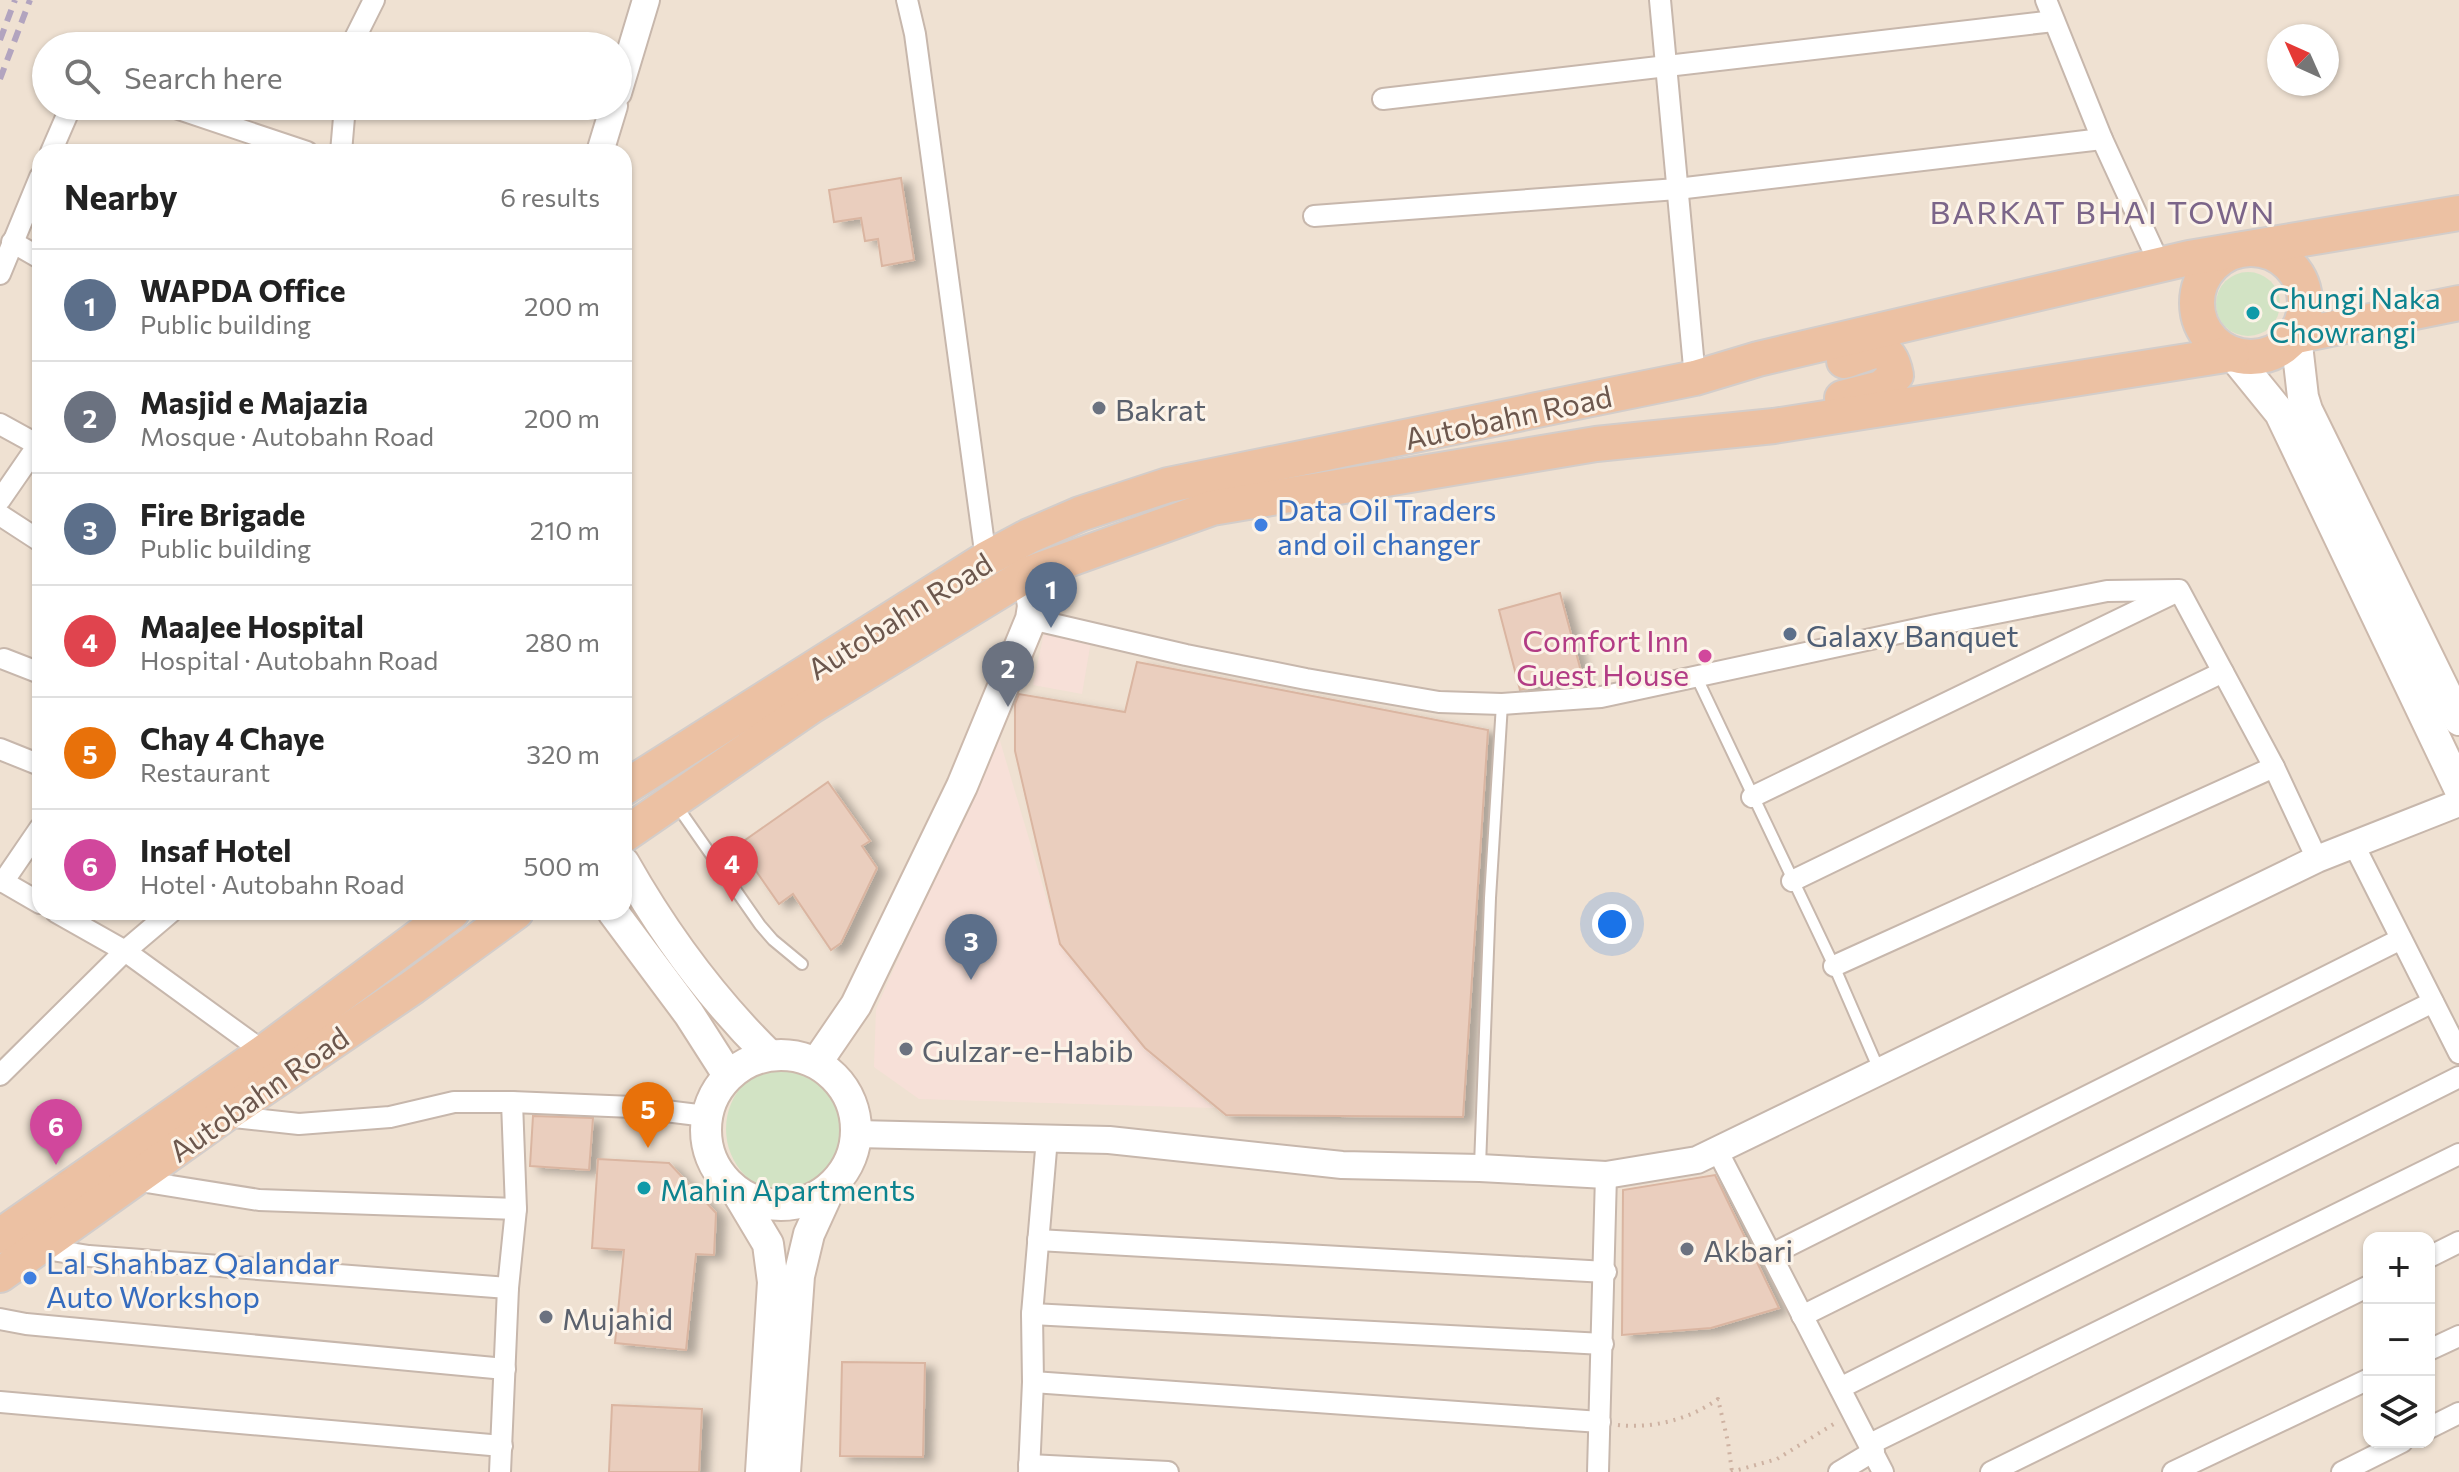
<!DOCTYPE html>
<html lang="en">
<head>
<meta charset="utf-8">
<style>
	body { margin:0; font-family:Commissioner,sans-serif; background:#f2f2f2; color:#222 }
	.controls { position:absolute; right:24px; bottom:24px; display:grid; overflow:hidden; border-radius:16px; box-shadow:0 2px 6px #0004 }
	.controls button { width:72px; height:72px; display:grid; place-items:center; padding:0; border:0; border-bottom:2px solid #e0e0e0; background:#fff; color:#222; font:40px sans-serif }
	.compass { position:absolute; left:2267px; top:24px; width:72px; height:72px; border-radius:50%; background:#fff; box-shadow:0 2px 6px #0004; rotate:315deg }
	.you { position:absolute; left:1612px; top:924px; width:28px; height:28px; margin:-20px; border:6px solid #fff; border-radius:50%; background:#1a73e8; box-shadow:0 0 0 12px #1a73e833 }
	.badge { display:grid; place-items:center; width:52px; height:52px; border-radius:50%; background:#1a73e8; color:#fff; font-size:26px; font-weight:700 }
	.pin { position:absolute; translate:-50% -66px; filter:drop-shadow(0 2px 4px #0008) }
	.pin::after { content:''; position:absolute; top:42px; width:28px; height:24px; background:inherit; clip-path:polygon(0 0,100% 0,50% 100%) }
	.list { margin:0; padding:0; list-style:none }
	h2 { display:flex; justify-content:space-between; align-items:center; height:104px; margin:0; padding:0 32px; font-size:34px }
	h2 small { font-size:26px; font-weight:400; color:#767676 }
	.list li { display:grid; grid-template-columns:52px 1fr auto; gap:24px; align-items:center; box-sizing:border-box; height:112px; padding:0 32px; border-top:2px solid #e0e0e0 }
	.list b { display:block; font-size:30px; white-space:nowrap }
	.list p { margin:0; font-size:26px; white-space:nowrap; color:#767676 }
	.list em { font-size:26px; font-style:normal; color:#767676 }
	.icon { flex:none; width:44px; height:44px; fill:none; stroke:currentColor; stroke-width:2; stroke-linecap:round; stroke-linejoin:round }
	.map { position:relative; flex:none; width:2459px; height:1472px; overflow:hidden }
	.search { position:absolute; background:#fff; box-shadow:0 2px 6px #0004; left:32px; top:32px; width:600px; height:88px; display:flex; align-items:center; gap:20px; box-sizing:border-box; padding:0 28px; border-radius:44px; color:#767676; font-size:30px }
	.panel { position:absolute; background:#fff; box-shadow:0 2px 6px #0004; left:32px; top:144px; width:600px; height:776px; border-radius:24px }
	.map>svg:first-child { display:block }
</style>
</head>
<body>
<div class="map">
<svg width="2459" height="1472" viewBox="0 0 2459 1472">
	<defs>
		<filter id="shadow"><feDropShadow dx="9" dy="5" stdDeviation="4" flood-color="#0004"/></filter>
	</defs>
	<rect width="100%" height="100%" fill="#f8efe3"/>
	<path fill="#efe1d2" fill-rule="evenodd" d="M0 0H2459V1472H0ZM2279 36H2327V84H2279ZM46 46H618V106H46ZM40 152H624V912H40ZM2369 1238H2429V1442H2369Z"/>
	<g fill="#f7e0d8">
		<polygon points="1044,633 1091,641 1082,694 1033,685"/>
		<polygon points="998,734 1060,944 1145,1048 1214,1108 919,1099 874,1067 876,1009"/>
	</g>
	<g fill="#d2e3c4">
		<circle cx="2248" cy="304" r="32"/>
		<circle cx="792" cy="1129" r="66"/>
	</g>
	<g fill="#eacebe" stroke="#dab5a1" stroke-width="2" filter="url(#shadow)">
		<polygon points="901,178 914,260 882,266 878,239 865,241 861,218 834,222 829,190"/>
		<polygon points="1560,593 1582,675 1520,690 1499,610"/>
		<polygon points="1137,662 1488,730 1463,1117 1226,1115 1145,1048 1060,944 1015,751 1015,704 1019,694 1125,712"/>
		<polygon points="828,782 870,841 862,846 877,868 841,943 831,950 793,894 779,904 738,845"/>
		<polygon points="533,1116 593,1118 589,1170 530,1166"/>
		<polygon points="598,1159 669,1163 716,1213 714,1255 696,1254 686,1350 615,1343 624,1250 592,1248"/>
		<polygon points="1715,1175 1779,1308 1711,1328 1622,1335 1623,1190"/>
		<polygon points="842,1362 925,1363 923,1457 840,1456"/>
		<polygon points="612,1405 702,1409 699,1472 609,1472"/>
	</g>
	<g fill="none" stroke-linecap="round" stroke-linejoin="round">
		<defs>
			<g id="service">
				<polyline points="1697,678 1834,966 1880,1072"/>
				<polyline points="677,806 760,925 773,940 802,964"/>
				<polyline points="1480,1166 1490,898 1502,704"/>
			</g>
			<g id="minor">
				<polyline points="907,0 915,34 986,559"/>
				<polyline points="1660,0 1695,378"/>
				<polyline points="2046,0 2102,139 2160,265"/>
				<polyline points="351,46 374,0"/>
				<polyline points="1383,99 2054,21"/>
				<polyline points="170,106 307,152"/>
				<polyline points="51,152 71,106"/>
				<polyline points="341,152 345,106"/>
				<polyline points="1314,216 1677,189 2102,139"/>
				<polyline points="12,242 40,258"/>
				<polyline points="0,274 40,177"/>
				<polyline points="0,424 40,446"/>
				<polyline points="0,500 38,445"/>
				<polyline points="0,515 40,541"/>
				<polyline points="1031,619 1186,655 1306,679 1439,702 1502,704 1601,697 1936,625 2107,591 2179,590 2274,767 2317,859"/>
				<polyline points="4,659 40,673"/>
				<polyline points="0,749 40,765"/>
				<polyline points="1752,797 2172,594"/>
				<polyline points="2354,845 2459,1053"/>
				<polyline points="0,880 40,903"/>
				<polyline points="1792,881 2223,672"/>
				<polyline points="3,882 40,828"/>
				<polyline points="56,912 125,951 264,1052"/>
				<polyline points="1834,966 2274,767"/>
				<polyline points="0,1075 125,951 171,912"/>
				<polyline points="225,1116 299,1124 390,1117 454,1102 512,1102 633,1107 706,1116"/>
				<polyline points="1717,1150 1883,1472"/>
				<polyline points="134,1180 259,1200 516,1209"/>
				<polyline points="1038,1240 1606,1272"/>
				<polyline points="39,1248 89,1256 508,1288"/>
				<polyline points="1770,1255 2401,939"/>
				<polyline points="2429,1257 2459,1242"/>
				<polyline points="1032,1314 1603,1344"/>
				<polyline points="1802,1316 2433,1002"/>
				<polyline points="0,1319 26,1324 505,1369"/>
				<polyline points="2429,1350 2459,1336"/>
				<polyline points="1033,1382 1600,1422"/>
				<polyline points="1840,1388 2459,1077"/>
				<polyline points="0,1402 502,1446"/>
				<polyline points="2429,1428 2459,1413"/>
				<polyline points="1870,1444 2459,1154"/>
				<polyline points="1029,1465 1168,1472"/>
				<polyline points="500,1472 508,1288 516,1209 512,1102"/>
				<polyline points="1029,1472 1033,1382 1032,1314 1047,1138"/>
				<polyline points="1598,1472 1606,1175"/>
				<polyline points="1839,1472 1874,1451"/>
				<polyline points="1991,1472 2369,1286"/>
				<polyline points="2173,1472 2369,1379"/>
				<polyline points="2342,1472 2402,1442"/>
			</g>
			<g id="tertiary">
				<polyline points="618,93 646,0"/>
				<polyline points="600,152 614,106"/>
				<polyline points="857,1134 1109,1140 1342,1165 1480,1168 1606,1175 1697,1160 2317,859 2459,803"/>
			</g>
			<g id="secondary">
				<polyline points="2296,336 2303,397 2307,410 2459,720"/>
				<polyline points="2232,354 2280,413 2459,788"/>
				<path d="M624 863C663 932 712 999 769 1055"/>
				<polyline points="613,912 689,1014 728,1075"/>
				<circle cx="781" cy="1130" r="75"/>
				<polyline points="817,1062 856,1005 962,786 1031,619 1033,606 1028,574"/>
				<polyline points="737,1192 768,1244 773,1282 761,1472"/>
				<polyline points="785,1472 799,1276 809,1234 830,1188"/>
			</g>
			<g id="trunk">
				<circle cx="2251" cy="303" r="54"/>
				<polyline points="2296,336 2459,303"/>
				<path d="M1842 398 1881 388 1896 375C1889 338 1872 353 1844 361"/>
				<polyline points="624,788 986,559 1029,536 1080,514 1168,485 1695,378 1758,359 2189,258 2459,213"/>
				<polyline points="624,835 810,707 1028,574 1212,508 1596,444 1774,426 2232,354"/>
				<polyline points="0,1236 264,1052 452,912"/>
				<polyline points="0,1275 223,1116 413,987 516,912"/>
			</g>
		</defs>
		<use href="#service" stroke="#c7b7ac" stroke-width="14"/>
		<use href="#minor" stroke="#c7b7ac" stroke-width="24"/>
		<use href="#tertiary" stroke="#c7b7ac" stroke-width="30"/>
		<use href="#secondary" stroke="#ccb9ac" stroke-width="34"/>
		<use href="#trunk" stroke="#d3cdca" stroke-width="38"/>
		<g stroke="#ceb2a2" stroke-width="4" stroke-dasharray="2 6" stroke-linecap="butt">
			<path d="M1618 1425C1653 1429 1690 1419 1718 1399L1728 1442 1732 1472"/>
			<polyline points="1731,1472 1777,1459 1837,1422"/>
		</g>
		<use href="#service" stroke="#fff" stroke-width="10"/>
		<use href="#minor" stroke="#fff" stroke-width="20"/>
		<use href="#tertiary" stroke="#fff" stroke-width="26"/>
		<use href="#secondary" stroke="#fff" stroke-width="30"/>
		<use href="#trunk" stroke="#ecc1a3" stroke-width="34"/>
		<g stroke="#b2a4bf" stroke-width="6" stroke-dasharray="12 8" stroke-linecap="butt">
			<polyline points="0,40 15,0"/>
			<polyline points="0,79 30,0"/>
		</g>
	</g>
	<g fill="#0f9aa8" stroke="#fcf3e8" stroke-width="3">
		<circle cx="2253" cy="313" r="8"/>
		<circle cx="644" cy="1188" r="8"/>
	</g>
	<g fill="#6b7280" stroke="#fcf3e8" stroke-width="3">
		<circle cx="1099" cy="408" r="8"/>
		<circle cx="906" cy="1049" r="8"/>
		<circle cx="1687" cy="1249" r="8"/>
		<circle cx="546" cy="1317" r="8"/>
	</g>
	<g fill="#3f7fe0" stroke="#fcf3e8" stroke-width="3">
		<circle cx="1261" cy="525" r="8"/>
		<circle cx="30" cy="1278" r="8"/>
	</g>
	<circle fill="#5c6f8a" stroke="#fcf3e8" stroke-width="3" cx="1790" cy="634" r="8"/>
	<circle fill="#d1479c" stroke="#fcf3e8" stroke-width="3" cx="1705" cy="656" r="8"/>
	<g text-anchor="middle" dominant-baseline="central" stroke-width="6" stroke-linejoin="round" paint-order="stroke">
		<g font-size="30" fill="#0d838f" stroke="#fcf3e8" text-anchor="start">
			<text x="2269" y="296">Chungi Naka<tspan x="2269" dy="34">Chowrangi</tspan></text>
			<text x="660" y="1188">Mahin Apartments</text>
		</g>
		<g font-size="30" fill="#5b616d" stroke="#fcf3e8" text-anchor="start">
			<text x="1115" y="408">Bakrat</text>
			<text x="922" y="1049">Gulzar-e-Habib</text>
			<text x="1703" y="1249">Akbari</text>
			<text x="562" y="1317">Mujahid</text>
		</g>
		<g font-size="30" fill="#6c574d" stroke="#fcf3e8">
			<text transform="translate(1508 416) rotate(-12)">Autobahn Road</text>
			<text transform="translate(899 615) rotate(-32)">Autobahn Road</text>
			<text transform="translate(258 1093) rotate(-35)">Autobahn Road</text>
		</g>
		<g font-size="30" fill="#366cbe" stroke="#fcf3e8" text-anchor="start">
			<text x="1277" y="508">Data Oil Traders<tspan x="1277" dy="34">and oil changer</tspan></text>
			<text x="46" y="1261">Lal Shahbaz Qalandar<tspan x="46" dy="34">Auto Workshop</tspan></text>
		</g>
		<g font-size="30" fill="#4e5e75" stroke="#fcf3e8" text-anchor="start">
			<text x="1806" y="634">Galaxy Banquet</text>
		</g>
		<g font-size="30" fill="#b23c85" stroke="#fcf3e8" text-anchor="end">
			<text x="1689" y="639">Comfort Inn<tspan x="1689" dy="34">Guest House</tspan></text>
		</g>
		<g font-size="32" letter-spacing="2" fill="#7b6589" stroke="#fcf3e8">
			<text x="2103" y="211">BARKAT BHAI TOWN</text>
		</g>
	</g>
</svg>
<div class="controls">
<button>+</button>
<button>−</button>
<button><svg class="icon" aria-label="layers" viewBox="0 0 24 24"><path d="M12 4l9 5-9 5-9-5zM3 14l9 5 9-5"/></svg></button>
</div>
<svg class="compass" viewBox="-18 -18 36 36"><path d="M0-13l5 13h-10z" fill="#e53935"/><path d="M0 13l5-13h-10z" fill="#767676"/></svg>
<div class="you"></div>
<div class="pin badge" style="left:1051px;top:628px;background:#5c6f8a">1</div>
<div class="pin badge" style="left:1008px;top:707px;background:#6b7280">2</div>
<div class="pin badge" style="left:971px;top:980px;background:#5c6f8a">3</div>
<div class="pin badge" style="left:732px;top:902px;background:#e0444e">4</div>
<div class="pin badge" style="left:648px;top:1148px;background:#e8710a">5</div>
<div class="pin badge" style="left:56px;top:1165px;background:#d1479c">6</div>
<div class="search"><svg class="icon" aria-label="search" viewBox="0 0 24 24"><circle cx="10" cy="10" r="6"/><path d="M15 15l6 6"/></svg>Search here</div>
<section class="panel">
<h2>Nearby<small>6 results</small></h2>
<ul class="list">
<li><span class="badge" style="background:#5c6f8a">1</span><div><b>WAPDA Office</b><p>Public building</p></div><em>200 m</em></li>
<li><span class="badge" style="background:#6b7280">2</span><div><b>Masjid e Majazia</b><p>Mosque · Autobahn Road</p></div><em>200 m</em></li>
<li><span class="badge" style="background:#5c6f8a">3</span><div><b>Fire Brigade</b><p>Public building</p></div><em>210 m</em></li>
<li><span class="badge" style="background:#e0444e">4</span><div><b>MaaJee Hospital</b><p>Hospital · Autobahn Road</p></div><em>280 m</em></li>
<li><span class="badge" style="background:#e8710a">5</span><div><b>Chay 4 Chaye</b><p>Restaurant</p></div><em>320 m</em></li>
<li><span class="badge" style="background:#d1479c">6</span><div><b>Insaf Hotel</b><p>Hotel · Autobahn Road</p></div><em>500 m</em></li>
</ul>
</section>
</div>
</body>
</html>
